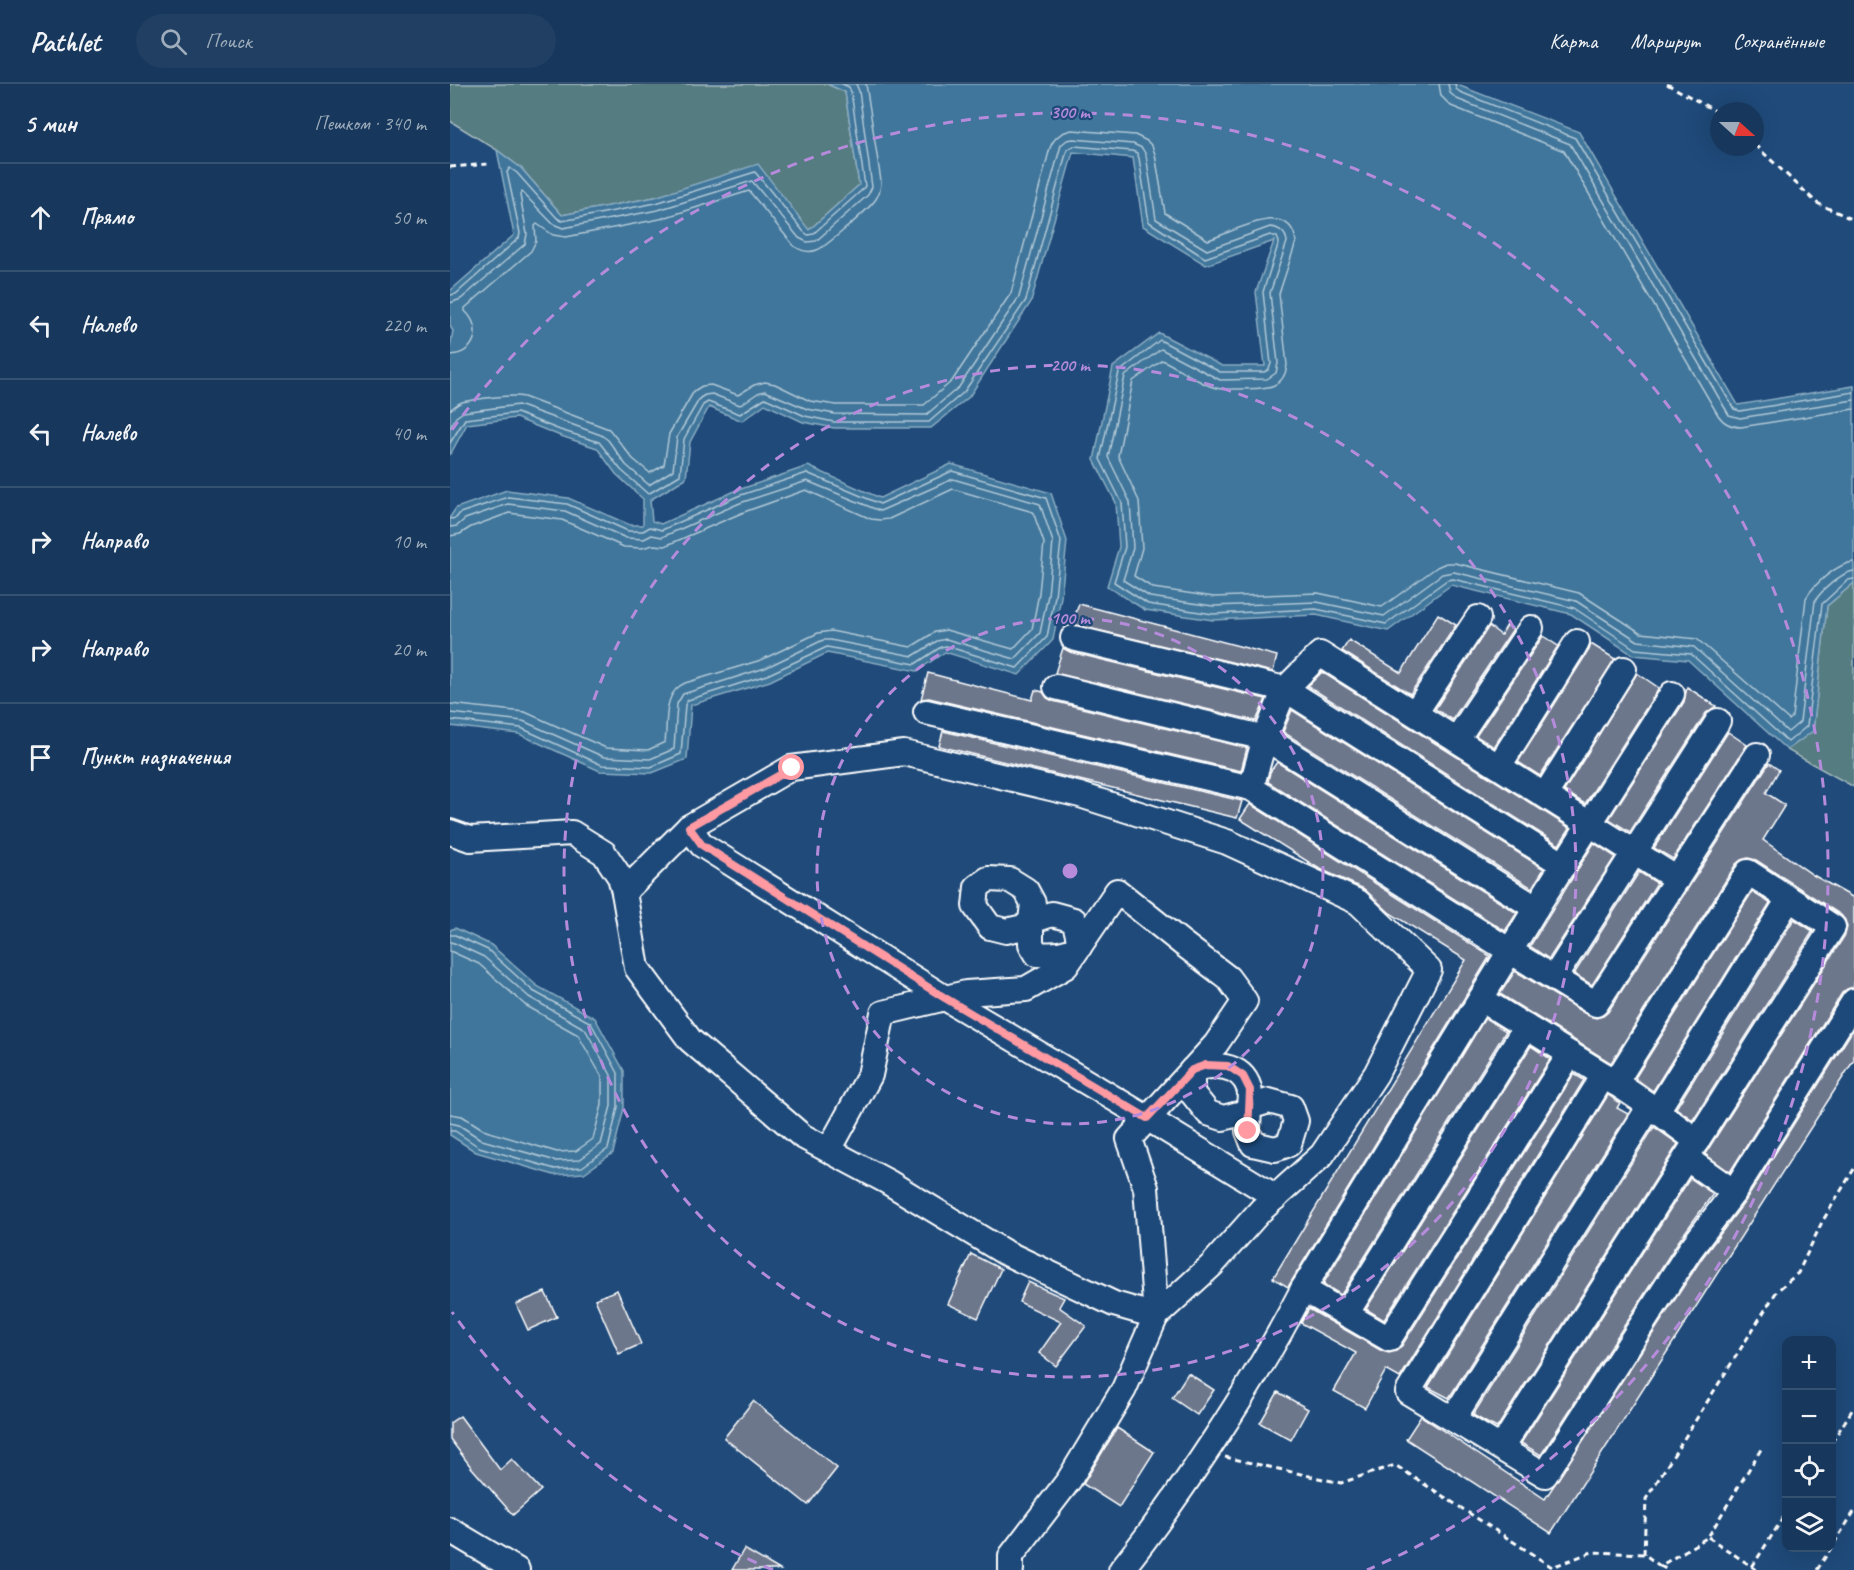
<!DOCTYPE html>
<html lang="ru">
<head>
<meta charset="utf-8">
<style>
	body { margin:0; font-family:Caveat,sans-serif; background:#203f62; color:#f1f3f6 }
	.controls { position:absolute; right:18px; bottom:18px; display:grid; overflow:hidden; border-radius:12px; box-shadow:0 6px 24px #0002 }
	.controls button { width:54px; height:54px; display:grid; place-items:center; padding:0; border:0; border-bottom:2px solid #365272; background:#17385c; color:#f1f3f6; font:30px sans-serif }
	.compass { position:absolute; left:1260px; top:18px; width:54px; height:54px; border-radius:50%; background:#17385c; box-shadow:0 6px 24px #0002; rotate:111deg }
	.stop { position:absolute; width:18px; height:18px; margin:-14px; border:4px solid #ff9aa2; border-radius:50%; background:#fff }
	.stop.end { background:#ff9aa2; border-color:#fff; box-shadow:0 2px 6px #0008 }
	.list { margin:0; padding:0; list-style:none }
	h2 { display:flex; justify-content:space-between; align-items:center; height:78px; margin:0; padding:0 24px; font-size:26px }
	h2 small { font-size:20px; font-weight:400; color:#9eacbb }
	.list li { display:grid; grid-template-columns:39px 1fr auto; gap:18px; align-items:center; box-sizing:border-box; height:108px; padding:0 24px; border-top:2px solid #365272 }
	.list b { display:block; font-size:22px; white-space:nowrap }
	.list em { font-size:20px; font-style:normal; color:#9eacbb }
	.icon { flex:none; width:33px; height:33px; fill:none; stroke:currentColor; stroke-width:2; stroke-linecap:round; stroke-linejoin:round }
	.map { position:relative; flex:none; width:1404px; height:1486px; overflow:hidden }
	header { display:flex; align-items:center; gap:36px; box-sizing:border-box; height:84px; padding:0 30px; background:#17385c; border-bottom:2px solid #365272 }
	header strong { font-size:28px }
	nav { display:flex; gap:33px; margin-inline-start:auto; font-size:21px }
	.search { width:420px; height:54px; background:#203f62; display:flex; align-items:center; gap:15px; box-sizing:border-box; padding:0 21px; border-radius:33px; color:#9eacbb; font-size:22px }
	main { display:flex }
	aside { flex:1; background:#17385c }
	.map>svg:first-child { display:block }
</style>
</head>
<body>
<header>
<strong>Pathlet</strong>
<div class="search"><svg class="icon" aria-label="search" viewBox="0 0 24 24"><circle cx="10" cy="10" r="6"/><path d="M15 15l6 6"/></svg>Поиск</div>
<nav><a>Карта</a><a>Маршрут</a><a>Сохранённые</a></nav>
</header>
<main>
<aside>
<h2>5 мин<small>Пешком · 340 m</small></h2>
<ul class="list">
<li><svg class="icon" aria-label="ahead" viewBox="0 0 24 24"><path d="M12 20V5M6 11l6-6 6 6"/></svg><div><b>Прямо</b></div><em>50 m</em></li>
<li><svg class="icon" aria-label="left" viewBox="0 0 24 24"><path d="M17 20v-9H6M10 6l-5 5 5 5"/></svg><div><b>Налево</b></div><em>220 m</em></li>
<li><svg class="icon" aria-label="left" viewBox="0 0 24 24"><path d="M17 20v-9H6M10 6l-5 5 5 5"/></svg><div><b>Налево</b></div><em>40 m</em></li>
<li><svg class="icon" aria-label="right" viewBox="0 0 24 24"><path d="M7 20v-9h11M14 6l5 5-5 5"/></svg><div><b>Направо</b></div><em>10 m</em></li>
<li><svg class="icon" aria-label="right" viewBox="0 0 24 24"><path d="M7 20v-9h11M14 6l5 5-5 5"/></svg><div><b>Направо</b></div><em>20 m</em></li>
<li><svg class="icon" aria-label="arrive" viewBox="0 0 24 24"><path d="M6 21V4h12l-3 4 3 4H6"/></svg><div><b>Пункт назначения</b></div></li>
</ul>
</aside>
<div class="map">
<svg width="1404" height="1486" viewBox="0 0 1404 1486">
	<rect width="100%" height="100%" fill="#1f4a7a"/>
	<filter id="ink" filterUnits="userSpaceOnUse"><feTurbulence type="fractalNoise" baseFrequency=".0167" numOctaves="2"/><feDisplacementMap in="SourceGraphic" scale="12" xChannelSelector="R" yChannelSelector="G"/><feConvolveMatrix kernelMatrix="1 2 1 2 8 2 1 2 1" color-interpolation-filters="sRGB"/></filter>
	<g filter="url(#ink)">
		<g fill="#557b81" stroke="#aabdc0" stroke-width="1.5">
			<polygon points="0,0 377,0 395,8 409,101 359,146 205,113 112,131 71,84 47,66 0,37"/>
			<polygon points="1404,499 1404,703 1337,666 1363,646 1377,522"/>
		</g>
		<g fill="#3f769b" stroke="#8cadc3" stroke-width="1.5">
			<polygon points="377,0 1005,0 1129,48 1288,321 1404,302 1404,499 1377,522 1363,647 1337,666 1238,576 1183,571 1121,530 1001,501 938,547 866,531 763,536 695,526 657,502 669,463 666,419 644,376 663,283 709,249 772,282 815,282 806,208 824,157 756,181 693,142 683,74 623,68 581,218 519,313 481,344 384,344 353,338 315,320 292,337 259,323 240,358 236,394 200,416 202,437 211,440 285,407 358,382 430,414 501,380 601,409 617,457 611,513 603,556 569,591 495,568 467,587 377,569 320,597 241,621 237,675 202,689 150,687 69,650 0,642 0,433 6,424 57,406 118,414 180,441 193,441 193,415 166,390 147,364 108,351 66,334 17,340 0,371 0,264 3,247 0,242 0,207 64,151 47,66 71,84 112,131 205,113 308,80 359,146 409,101 395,8"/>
			<polygon points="5,844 41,861 87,902 145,934 174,987 174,1024 163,1069 134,1089 104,1091 26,1068 0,1051 0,846"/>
		</g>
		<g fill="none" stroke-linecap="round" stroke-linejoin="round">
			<g stroke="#b2c8d7" stroke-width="1.5">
				<path d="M989 0 991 12 1001 22 1114 67 1268 331C1274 340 1281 343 1291 343L1404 325"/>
				<polyline points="998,0 1000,9 1007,15 1120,60 1279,331 1290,334 1404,316"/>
				<polyline points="1005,0 1006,5 1010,8 1125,54 1284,325 1290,327 1404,308"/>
				<polyline points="0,211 6,210 69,154 70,149 57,88 60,84 67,89 107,134 112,137 206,119 305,88 354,148 358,151 363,150 412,106 415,102 401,8 399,3 392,0"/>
				<polyline points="0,219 11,215 75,160 77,150 70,111 72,108 103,140 113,144 208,126 302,97 349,154 357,158 366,157 418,111 422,103 409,7 406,0"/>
				<path d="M0 271C26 270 33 244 15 227V224L81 167 86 157 85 142 87 140 103 151 116 153 210 135 299 107 344 162C351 167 359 169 367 166 376 163 420 124 426 115 430 109 431 104 431 97L416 0"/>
				<path d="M0 326C4 323 7 320 12 318 25 315 62 310 74 313L159 345 183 375 200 389 214 381 219 350 244 307 252 302 261 301 288 311 304 301 315 298 325 300 360 317 386 321H474L502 297 561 209 600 64C604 53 611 48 622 46L685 51 697 57 702 62 705 70 715 129 758 156C782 149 841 113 846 158L829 210 837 281C834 308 810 304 789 305 782 305 773 306 766 304 747 299 730 284 712 276L683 297 668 372 689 417 692 464 684 492 703 504 764 513 868 509 932 523 987 483 996 479H1005L1129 509 1191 549 1247 555 1339 636 1342 633 1356 514C1364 500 1388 479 1404 478"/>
				<path d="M0 344 6 333 13 328 68 321 151 351 158 356 176 381 199 401 223 386 227 353 250 314 255 311 262 310 290 321 308 309 315 307 357 325 385 330 476 331 509 303 569 213 611 61 617 56 623 55 683 60 692 64 696 71 706 135 757 166 820 143C830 144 836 149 837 158L820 209 828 279 826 289 817 295 770 296 711 265 675 292 658 373 680 418 683 464 673 496 700 513 763 522 867 518 934 532 992 490 1004 488 1126 517 1188 557 1244 563 1338 648 1350 638 1365 517C1371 507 1392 488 1404 487"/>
				<polyline points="0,359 15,335 67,329 110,346 149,358 171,386 198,410 230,391 234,355 253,321 258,318 290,330 315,314 355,332 384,338 479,338 514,308 576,216 617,66 624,62 682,67 687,69 689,74 699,138 755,174 820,151 827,153 829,158 813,208 821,280 818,286 814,288 770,288 710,256 669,288 650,375 672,419 675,463 664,498 698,520 763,530 866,525 936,540 997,496 1003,495 1124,524 1185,565 1241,570 1338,658 1357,642 1372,520 1398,496 1404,495"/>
				<polyline points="0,435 6,434 10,429 58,413 117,420 178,447 193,447 200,443 212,446 288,412 357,389 430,420 502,387 596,414 611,457 605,512 597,553 567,584 496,562 491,563 465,580 377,563 317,591 238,616 235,621 231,670 201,683 152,681 71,644 0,636"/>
				<polyline points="0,443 7,442 15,435 58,420 115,427 176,454 194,455 202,451 212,453 290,419 357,397 430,427 503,395 590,420 603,458 598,511 590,549 565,575 496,555 487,557 463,572 380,556 373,556 315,584 233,610 227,620 224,665 200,675 154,673 73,637 0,629"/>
				<path d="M0 452 10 450 21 443 59 429 112 436 174 463 192 464 203 461 215 462 294 428 356 406 421 435 430 436 439 435 503 405 583 428 594 459 589 509 582 545 563 565 496 546 485 548 461 563 381 547 368 549 311 576 235 599C212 609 218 638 215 658L198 666 156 664 75 628 0 620"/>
				<polyline points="0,851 5,851 38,866 83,907 141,939 168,989 168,1023 158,1065 132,1083 105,1085 29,1063 5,1047 0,1047"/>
				<polyline points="0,858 4,859 34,873 79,913 135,945 161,991 161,1022 151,1060 129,1076 106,1077 32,1056 9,1041 0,1039"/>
				<polyline points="0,867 29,880 75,921 128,951 152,993 152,1021 143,1055 126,1067 107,1068 36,1047 12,1032 0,1030"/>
			</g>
		</g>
		<g fill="#6d778c" stroke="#fff" stroke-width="1.5">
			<polygon points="629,520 827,572 823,588 622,540"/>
			<polygon points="988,530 1006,541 960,610 892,567 899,556 951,589"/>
			<polygon points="1057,541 1063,545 1002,636 985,625 1039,542 1051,551"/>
			<polygon points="1093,552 1108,562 1044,663 1026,652"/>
			<polygon points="1141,560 1165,575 1090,692 1068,678 1139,566"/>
			<polygon points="613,564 620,568 816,615 806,637 605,589"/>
			<polygon points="872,588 1120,744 1109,761 858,602"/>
			<polygon points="478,589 582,616 585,606 593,608 597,614 603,617 797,664 791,687 479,614 471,615"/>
			<polygon points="1187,589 1209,604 1135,720 1114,707"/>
			<polygon points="1237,603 1266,622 1256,629 1180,748 1159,735 1234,618"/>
			<polygon points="842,626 1094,785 1082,804 833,648"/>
			<polygon points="493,647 792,717 787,734 489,662"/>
			<polygon points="1278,648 1297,661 1223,775 1204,764"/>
			<polygon points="827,678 1067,829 1055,847 818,698 820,688"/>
			<polygon points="1319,679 1329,686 1316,709 1335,721 1313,756 1363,791 1404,814 1404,903 1397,905 1392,909 1280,1088 1255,1070 1395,851 1397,843 1395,836 1391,831 1306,776 1298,774 1291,776 1286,780 1161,979 1050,910 1065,887 1139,932 1146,934 1153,932 1158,928"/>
			<polygon points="800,720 1040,872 838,1203 823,1194 1016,876 940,829 914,805 868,784 790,735"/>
			<polygon points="1144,759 1165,773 1099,875 1080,862"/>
			<polygon points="1189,788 1207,799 1142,901 1124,890"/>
			<polygon points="1302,808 1320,819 1203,1007 1185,994"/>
			<polygon points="1344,835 1363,847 1243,1036 1226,1024"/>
			<polygon points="1035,934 1056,947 891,1211 873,1200"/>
			<polygon points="1404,944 1404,976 1101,1449 956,1355 971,1332 1095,1415 1252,1174 1296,1116"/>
			<polygon points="1081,962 1100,975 934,1236 916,1225"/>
			<polygon points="1124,990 1134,996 950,1294 936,1286 915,1324 884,1307 906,1269 851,1239 859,1225 932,1267 939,1269 946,1267 951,1263"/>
			<polygon points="1158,1011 1170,1019 1167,1024 1178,1030 999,1314 978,1303"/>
			<polygon points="1204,1043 1228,1060 1047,1344 1037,1339 1023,1331"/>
			<polygon points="1240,1094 1263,1110 1228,1158 1091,1371 1071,1359"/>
			<polygon points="521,1170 551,1185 528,1234 498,1220"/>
			<polygon points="578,1198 614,1214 609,1223 636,1242 606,1282 589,1269 611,1238 569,1218"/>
			<polygon points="167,1206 191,1260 169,1270 145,1215"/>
			<polygon points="95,1208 107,1233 78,1246 66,1220"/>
			<polygon points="738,1289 764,1306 747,1331 722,1314"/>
			<polygon points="828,1308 858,1325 841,1356 810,1339"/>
			<polygon points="303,1317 387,1384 358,1421 274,1354"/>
			<polygon points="10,1332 50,1386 62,1375 91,1406 63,1431 21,1383 0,1355 0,1339"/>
			<polygon points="667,1344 704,1368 669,1423 633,1400"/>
			<polygon points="294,1465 330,1486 282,1486"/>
		</g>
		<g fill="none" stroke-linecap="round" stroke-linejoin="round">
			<defs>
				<g id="minor">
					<polyline points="623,554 835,605 815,654 1086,824 1060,867 1146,920 1307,671"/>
					<polyline points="606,603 815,654 801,704"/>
					<polyline points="476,628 801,704 1060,867 853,1205 939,1255 1120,970"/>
					<polyline points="965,629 1028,534"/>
					<polyline points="1007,655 1081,544"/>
					<polyline points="1049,682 1127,558"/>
					<polyline points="1095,711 1174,585"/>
					<polyline points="239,743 252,761 495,914 697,1034 826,1113"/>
					<polyline points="0,748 20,755 122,749 154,769 170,793 174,808 187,884 240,956 352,1052 438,1098 554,1168 664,1220 706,1232 674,1305 619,1396 561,1472 561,1486"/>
					<polyline points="1114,781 835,605 870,570 1227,795"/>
					<polyline points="174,808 239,743 341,684 454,669 630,711 777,758 908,818 979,886 926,990 872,1071 811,1126 762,1181 706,1232"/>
					<polyline points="1086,824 1222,610"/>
					<path d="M581 837 583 819 576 806 560 796 538 795 527 803 525 822 540 843 556 847 574 843 581 837 602 830 624 836 628 851 629 863C615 871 604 871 587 870L581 860V837"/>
					<polyline points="1104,894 1268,637"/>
					<polyline points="1031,915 1154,991 958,1308 1095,1391 1240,1166 1284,1108 1404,917"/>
					<polyline points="1200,1022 1247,1057"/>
					<path d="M799 1023C799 1018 801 1010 799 1004 791 979 762 979 742 986V1009L758 1029 773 1034 792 1029 799 1023 819 1017 841 1023 846 1037 839 1060 825 1065 803 1060 798 1047 799 1023"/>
					<polyline points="1207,1027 1339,815"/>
					<polyline points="379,1066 420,991 433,929 516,909 576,905 616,882 667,807 732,859 778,894 795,917 766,960 679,1055 696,1104 706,1232"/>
					<polyline points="1236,1074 1284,1108"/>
					<polyline points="896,1230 1076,943"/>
					<polyline points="1003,1335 1200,1022 1154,991"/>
					<polyline points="1051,1364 1383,843 1298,788 1165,999"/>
					<polyline points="0,1446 67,1486"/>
					<path d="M671 1486C704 1445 733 1403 762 1359 795 1309 826 1258 853 1205"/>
				</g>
			</defs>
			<use href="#minor" stroke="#fff" stroke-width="28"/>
			<g stroke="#fff" stroke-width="3" stroke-dasharray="6 4.5" stroke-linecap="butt">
				<polyline points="1217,0 1269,29"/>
				<polyline points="1305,61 1367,119 1404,136"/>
				<polyline points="0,83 39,80"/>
				<polyline points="1382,1358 1404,1323"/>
				<polyline points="775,1373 891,1399 945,1381 1102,1483 1142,1468 1194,1470 1210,1482 1258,1453 1313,1362"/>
				<polyline points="1258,1453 1307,1486"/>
				<polyline points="1194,1470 1196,1415 1327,1207 1348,1189 1372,1138 1404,1085"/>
				<polyline points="1210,1482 1218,1486"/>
				<polyline points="1302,1483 1336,1429"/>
				<polyline points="1367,1486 1404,1428"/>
			</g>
			<use href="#minor" stroke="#1f4a7a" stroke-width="24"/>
		</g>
	</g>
	<g fill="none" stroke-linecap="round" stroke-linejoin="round" filter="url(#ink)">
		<polyline stroke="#ff9aa2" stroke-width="8" points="342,684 239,743 252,761 495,914 697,1034 742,986 756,981 778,982 793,992 800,1006 798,1047"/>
	</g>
	<g fill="none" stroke="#b68bdc" stroke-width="3" stroke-dasharray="10 8">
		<circle cx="620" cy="787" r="253"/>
		<circle cx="620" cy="787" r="506"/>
		<path d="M323 1486A759 759 0 0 1 2 1228M2 346A759 759 0 1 1 917 1486"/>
	</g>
	<circle cx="620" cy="787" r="9" fill="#b68bdc" stroke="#1f4a7a" stroke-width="3"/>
	<g font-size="18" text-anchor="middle" font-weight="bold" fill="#b68bdc" stroke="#1f4a7a" stroke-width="4.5" stroke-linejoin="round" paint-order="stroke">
		<text x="620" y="34">300 m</text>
		<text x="620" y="287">200 m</text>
		<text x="620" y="540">100 m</text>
	</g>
</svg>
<div class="controls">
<button>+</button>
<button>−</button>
<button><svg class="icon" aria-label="locate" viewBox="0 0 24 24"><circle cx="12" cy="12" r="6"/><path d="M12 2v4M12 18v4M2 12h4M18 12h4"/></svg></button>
<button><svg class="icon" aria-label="layers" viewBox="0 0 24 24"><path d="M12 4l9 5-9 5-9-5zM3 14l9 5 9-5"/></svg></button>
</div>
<svg class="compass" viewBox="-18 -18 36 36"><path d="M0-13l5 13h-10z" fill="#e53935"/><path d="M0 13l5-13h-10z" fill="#9eacbb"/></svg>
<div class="stop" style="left:342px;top:684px"></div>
<div class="stop end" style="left:798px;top:1047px"></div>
</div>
</main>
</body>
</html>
